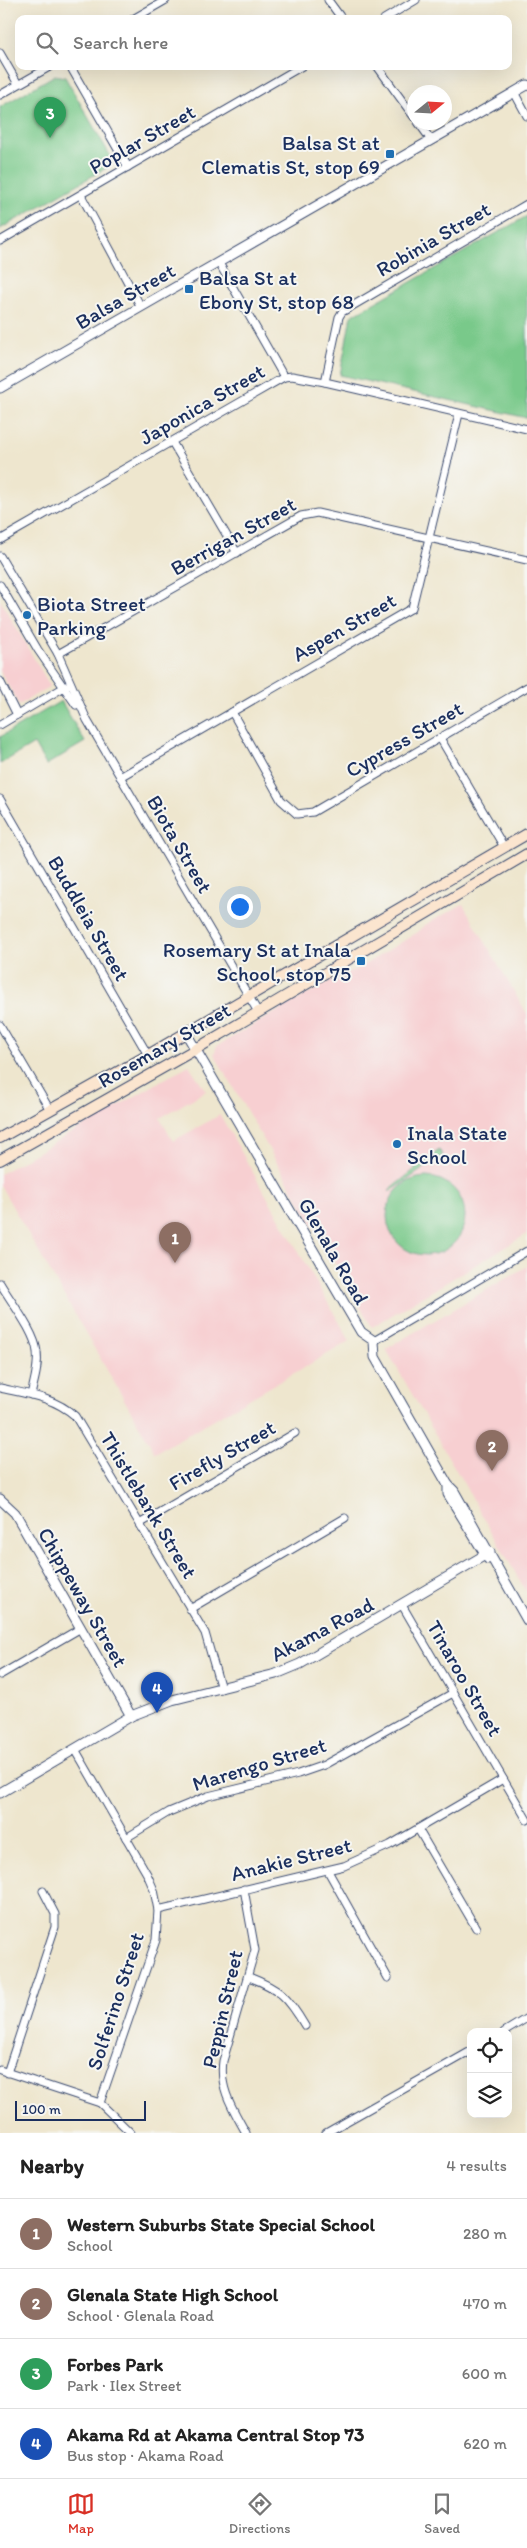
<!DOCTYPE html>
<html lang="en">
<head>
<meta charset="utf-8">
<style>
	body { margin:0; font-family:Itim,sans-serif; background:#f2f2f2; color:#222 }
	.controls { position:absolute; right:15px; bottom:15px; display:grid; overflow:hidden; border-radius:10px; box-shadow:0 5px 20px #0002 }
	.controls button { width:45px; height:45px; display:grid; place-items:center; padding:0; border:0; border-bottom:1px solid #e0e0e0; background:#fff; color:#222; font:25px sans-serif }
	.compass { position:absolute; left:407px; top:85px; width:45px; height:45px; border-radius:50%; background:#fff; box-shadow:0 5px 20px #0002; rotate:72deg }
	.scale { position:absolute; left:15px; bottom:12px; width:131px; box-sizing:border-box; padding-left:5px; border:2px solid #1b2f5e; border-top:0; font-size:14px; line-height:18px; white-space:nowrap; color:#1b2f5e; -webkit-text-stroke:4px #f6f6f2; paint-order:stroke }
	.you { position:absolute; left:239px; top:906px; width:18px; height:18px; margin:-12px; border:4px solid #fff; border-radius:50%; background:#1a73e8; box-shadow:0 0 0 8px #1a73e833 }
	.badge { display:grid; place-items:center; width:32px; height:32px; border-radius:50%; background:#d93025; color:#fff; font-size:16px; font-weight:700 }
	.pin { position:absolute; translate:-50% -41px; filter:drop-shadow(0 1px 2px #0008) }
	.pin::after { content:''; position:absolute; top:26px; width:18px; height:15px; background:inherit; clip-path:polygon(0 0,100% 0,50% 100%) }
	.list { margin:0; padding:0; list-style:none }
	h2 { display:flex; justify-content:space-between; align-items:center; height:65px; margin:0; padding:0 20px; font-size:21px }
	h2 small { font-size:16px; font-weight:400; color:#767676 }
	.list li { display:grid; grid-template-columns:32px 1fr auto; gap:15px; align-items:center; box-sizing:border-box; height:70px; padding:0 20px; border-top:1px solid #e0e0e0 }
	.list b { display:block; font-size:19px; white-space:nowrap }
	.list p { margin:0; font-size:16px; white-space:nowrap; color:#767676 }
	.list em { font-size:16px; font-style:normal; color:#767676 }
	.icon { flex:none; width:28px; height:28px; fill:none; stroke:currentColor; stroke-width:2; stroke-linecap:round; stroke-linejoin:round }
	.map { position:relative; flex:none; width:527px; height:2133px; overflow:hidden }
	.search { position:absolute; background:#fff; box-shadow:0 5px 20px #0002; left:15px; right:15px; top:15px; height:55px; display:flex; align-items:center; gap:12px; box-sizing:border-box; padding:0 18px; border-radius:10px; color:#767676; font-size:19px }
	.sheet { height:345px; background:#fff }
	nav { display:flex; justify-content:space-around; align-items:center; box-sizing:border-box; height:70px; border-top:1px solid #e0e0e0; background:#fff; font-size:14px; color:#767676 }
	nav a { display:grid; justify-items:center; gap:2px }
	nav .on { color:#d93025 }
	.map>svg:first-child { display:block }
</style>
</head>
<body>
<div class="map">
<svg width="527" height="2133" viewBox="0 0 527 2133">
	<rect width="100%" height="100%" fill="#f6f6f2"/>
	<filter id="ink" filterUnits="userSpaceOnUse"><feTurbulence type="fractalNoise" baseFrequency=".02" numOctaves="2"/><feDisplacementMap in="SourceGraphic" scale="10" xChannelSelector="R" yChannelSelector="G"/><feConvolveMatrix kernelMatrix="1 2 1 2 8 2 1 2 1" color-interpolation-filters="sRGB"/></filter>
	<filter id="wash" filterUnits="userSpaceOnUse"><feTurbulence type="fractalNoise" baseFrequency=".0096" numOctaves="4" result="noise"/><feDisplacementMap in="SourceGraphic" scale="20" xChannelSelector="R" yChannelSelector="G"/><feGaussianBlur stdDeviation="1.12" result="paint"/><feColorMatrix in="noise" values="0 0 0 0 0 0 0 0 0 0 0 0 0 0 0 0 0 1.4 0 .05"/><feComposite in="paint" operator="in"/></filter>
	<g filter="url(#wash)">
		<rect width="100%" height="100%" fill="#eee6ce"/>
		<g fill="#f7cfd1">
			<polygon points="0,600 50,686 19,705 0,671"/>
			<polygon points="463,904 527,1014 527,1234 372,1327 214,1054 217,1046 344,973 356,970 418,932 425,925"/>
			<polygon points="189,1065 206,1091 160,1118 173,1141 220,1115 350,1341 155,1453 0,1185 0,1174"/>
			<polygon points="527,1266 527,1593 386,1349"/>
		</g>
		<g fill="#79c98a" stroke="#4a7c74">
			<polygon points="55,75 65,77 111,157 108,167 0,229 0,107"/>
			<polygon points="527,216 527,418 340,375 351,316"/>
			<polygon points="61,701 85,742 46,765 34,744 0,764 0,737"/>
			<polygon points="439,1150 443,1155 391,1191 389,1190"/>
			<circle cx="426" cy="1216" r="39"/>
		</g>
	</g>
	<g filter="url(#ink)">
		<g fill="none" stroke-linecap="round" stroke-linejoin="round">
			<defs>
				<g id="minor">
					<polyline points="328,0 342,19"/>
					<polyline points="133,19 166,0"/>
					<polyline points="384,19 416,0"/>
					<polyline points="0,53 18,84"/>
					<polyline points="70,66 128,167"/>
					<polyline points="377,66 414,117"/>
					<polyline points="514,92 527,116"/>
					<polyline points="0,95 51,66"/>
					<polyline points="418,122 431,140"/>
					<polyline points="81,195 141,307"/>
					<polyline points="0,241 302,66"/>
					<polyline points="219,263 284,377"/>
					<polyline points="325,382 339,317 342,312 527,204"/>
					<polyline points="172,442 237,553"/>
					<polyline points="0,540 284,377 292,376 325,382 527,429"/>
					<polyline points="0,556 58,654 87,720 258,1012"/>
					<polyline points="0,585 38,650 76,705"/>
					<polyline points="58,654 301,516 317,513 527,560"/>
					<polyline points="0,681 17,715"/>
					<polyline points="232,712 281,800 297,814 313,812 527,687"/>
					<polyline points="0,725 66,686"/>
					<polyline points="440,738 504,847"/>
					<polyline points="120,777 412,608 459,414"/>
					<polyline points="0,799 148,1055"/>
					<polyline points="0,1025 50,1110"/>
					<path d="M0 1283C11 1302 35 1332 37 1352 39 1367 34 1381 31 1395"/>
					<polyline points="374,1341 527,1251"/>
					<path d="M0 1388C27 1394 54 1397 75 1416L205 1633 221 1689"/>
					<polyline points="141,1523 295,1433"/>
					<polyline points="402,1605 527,1820"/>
					<polyline points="190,1609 345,1518"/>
					<polyline points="0,1675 81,1628"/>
					<polyline points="75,1749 147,1874 154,1890 158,1910 156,1940 100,2103"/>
					<polyline points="418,1829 476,1928"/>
					<polyline points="126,1838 169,1812 208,1796 298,1774 324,1765 453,1693"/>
					<polyline points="328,1871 388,1978"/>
					<path d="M244 1889 255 1950 223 2061C219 2089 233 2109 246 2133"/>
					<polyline points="158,1910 344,1866 390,1845 503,1779"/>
					<path d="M249 1977C280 1989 288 1997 305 2026"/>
					<polyline points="504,2032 527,2018"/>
					<polyline points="0,2070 100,2103 131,2133"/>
					<polyline points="7,2073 55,1927 55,1914 43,1891"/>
					<polyline points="326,2133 471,2051"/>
				</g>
				<g id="tertiary">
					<polyline points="0,388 527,85"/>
					<polyline points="186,1033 361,1332 374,1341 375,1357 448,1485 454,1491 527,1620"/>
					<polyline points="448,1485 448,1494 488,1559"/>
					<polyline points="0,1499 15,1513 131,1716"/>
					<polyline points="0,1793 131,1716 172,1700 276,1674 300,1664 490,1552"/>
				</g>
				<g id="secondary">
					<polyline points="0,1138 148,1055 527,834"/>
					<polyline points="0,1160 196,1049 527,854"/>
				</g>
			</defs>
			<use href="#minor" stroke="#3b4a6f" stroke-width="9"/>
			<use href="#tertiary" stroke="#3b4a6f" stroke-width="11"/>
			<use href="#secondary" stroke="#3b4a6f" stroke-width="12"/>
			<use href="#minor" stroke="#fff" stroke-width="7"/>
			<use href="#tertiary" stroke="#fff" stroke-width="9"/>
			<use href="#secondary" stroke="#fbe5cf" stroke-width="10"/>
		</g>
	</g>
	<g fill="#1f6fb2" stroke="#f6f6f2" stroke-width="2">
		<rect x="385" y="149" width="10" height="10" rx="2.5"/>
		<rect x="184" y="284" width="10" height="10" rx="2.5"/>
		<circle cx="27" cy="615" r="5"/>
		<rect x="356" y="956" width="10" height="10" rx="2.5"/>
		<circle cx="397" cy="1144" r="5"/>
	</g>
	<g text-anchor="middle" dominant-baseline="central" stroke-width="4" stroke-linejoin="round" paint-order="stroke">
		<g font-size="21" fill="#1b2f5e" stroke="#f6f6f2">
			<text transform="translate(142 139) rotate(-30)">Poplar Street</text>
			<text transform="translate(433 239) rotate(-30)">Robinia Street</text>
			<text transform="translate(125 296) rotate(-30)">Balsa Street</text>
			<text transform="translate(202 404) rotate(-30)">Japonica Street</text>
			<text transform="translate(233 536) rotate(-29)">Berrigan Street</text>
			<text transform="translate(344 627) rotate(-30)">Aspen Street</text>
			<text transform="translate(404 739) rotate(-30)">Cypress Street</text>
			<text transform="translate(180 844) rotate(60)">Biota Street</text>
			<text transform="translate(89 918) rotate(60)">Buddleia Street</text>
			<text transform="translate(164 1045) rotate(-30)">Rosemary Street</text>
			<text transform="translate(334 1251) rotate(60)">Glenala Road</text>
			<text transform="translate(222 1455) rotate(-30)">Firefly Street</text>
			<text transform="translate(149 1505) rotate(59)">Thistlebank Street</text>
			<text transform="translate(83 1597) rotate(60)">Chippeway Street</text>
			<text transform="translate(322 1629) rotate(-28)">Akama Road</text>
			<text transform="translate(465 1678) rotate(60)">Tinaroo Street</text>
			<text transform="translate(259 1764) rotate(-17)">Marengo Street</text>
			<text transform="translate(291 1859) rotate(-14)">Anakie Street</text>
			<text transform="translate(115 2001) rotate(-72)">Solferino Street</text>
			<text transform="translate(222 2009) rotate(-77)">Peppin Street</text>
		</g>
		<g font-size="21" fill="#1b2f5e" stroke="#f6f6f2" text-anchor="start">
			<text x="380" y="142" text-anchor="end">Balsa St at<tspan x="380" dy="24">Clematis St, stop 69</tspan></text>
			<text x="199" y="277">Balsa St at<tspan x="199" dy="24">Ebony St, stop 68</tspan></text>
			<text x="37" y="603">Biota Street<tspan x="37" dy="24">Parking</tspan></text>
			<text x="351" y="949" text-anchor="end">Rosemary St at Inala<tspan x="351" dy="24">School, stop 75</tspan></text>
			<text x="407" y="1132">Inala State<tspan x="407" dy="24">School</tspan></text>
		</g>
	</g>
</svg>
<div class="controls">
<button><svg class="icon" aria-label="locate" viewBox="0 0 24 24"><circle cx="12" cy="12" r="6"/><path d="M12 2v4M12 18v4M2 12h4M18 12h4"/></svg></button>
<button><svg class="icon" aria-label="layers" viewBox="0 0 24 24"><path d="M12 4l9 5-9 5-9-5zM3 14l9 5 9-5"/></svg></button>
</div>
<svg class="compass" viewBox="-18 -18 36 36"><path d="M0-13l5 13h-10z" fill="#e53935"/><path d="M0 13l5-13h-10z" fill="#767676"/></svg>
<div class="scale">100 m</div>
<div class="you"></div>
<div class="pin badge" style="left:175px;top:1263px;background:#8d6e63">1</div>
<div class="pin badge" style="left:492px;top:1471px;background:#8d6e63">2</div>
<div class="pin badge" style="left:50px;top:138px;background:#2e9e5b">3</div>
<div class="pin badge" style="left:157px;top:1713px;background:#1a4fb4">4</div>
<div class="search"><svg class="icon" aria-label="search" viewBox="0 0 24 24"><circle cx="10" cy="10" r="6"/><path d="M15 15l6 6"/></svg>Search here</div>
</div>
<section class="sheet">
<h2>Nearby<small>4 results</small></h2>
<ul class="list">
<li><span class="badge" style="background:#8d6e63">1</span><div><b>Western Suburbs State Special School</b><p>School</p></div><em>280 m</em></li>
<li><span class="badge" style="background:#8d6e63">2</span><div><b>Glenala State High School</b><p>School · Glenala Road</p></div><em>470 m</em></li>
<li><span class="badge" style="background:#2e9e5b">3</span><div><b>Forbes Park</b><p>Park · Ilex Street</p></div><em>600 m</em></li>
<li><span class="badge" style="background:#1a4fb4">4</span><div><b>Akama Rd at Akama Central Stop 73</b><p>Bus stop · Akama Road</p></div><em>620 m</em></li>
</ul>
</section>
<nav>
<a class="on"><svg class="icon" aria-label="map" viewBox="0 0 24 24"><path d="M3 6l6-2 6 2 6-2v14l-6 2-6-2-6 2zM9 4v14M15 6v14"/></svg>Map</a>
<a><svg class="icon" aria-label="directions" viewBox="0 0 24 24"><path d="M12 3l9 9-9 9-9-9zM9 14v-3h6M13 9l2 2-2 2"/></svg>Directions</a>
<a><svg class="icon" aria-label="saved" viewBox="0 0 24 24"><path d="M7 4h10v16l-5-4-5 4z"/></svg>Saved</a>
</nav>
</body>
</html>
